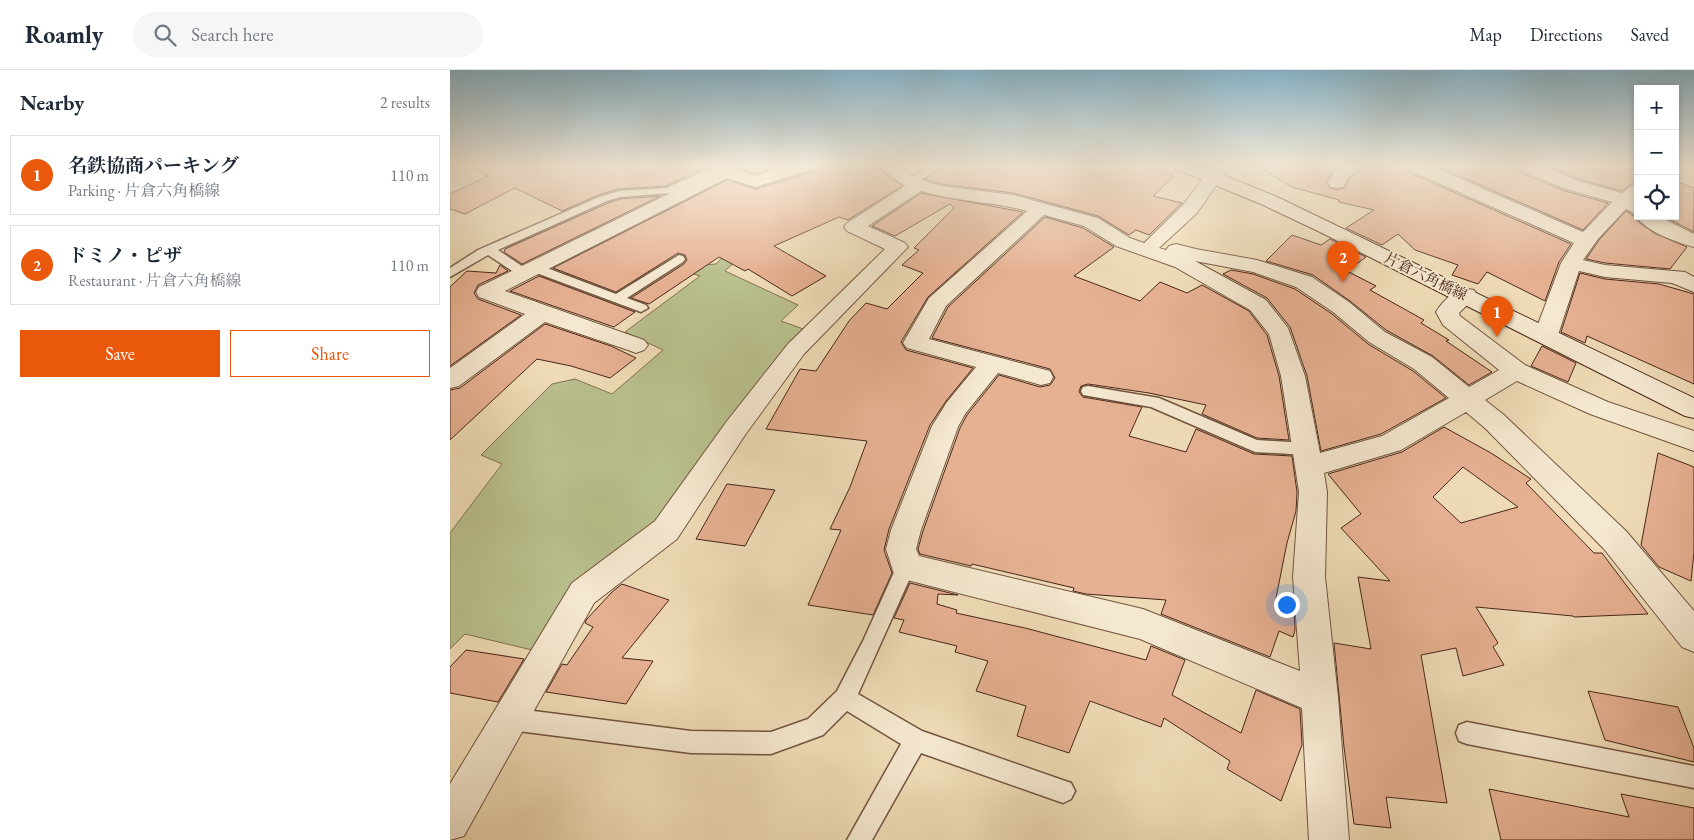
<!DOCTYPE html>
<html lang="en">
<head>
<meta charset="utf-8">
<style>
	body { margin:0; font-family:"EB Garamond","Noto Serif JP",serif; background:#f6f6f7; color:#1f2937 }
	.controls { position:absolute; right:15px; top:15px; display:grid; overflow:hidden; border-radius:0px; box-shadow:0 2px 8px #0003 }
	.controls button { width:45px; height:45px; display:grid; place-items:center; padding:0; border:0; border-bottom:1px solid #e0e1e3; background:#fff; color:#1f2937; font:25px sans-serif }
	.you { position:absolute; left:836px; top:534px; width:18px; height:18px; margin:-12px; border:4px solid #fff; border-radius:50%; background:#1a73e8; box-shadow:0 0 0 8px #1a73e833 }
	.badge { display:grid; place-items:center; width:32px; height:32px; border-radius:50%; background:#ea580c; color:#fff; font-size:16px; font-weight:700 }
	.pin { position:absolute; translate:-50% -41px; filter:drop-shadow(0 1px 2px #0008) }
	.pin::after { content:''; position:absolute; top:26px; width:18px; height:15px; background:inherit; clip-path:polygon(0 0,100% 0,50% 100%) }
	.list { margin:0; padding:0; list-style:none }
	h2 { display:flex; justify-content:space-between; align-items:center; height:65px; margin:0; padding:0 20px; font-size:21px }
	h2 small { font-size:16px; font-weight:400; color:#747a83 }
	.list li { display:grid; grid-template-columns:32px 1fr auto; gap:15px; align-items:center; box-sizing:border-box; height:80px; margin:0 10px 10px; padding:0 10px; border:1px solid #e0e1e3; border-radius:0px }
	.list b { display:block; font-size:19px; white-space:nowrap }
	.list p { margin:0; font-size:16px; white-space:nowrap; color:#747a83 }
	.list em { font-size:16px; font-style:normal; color:#747a83 }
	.actions { display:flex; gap:10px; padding:15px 20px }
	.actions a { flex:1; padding:11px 0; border:1px solid #ea580c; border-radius:0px; text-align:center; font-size:18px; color:#ea580c }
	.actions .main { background:#ea580c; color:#fff }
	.icon { flex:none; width:28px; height:28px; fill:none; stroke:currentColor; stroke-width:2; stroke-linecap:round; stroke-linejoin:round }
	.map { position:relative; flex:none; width:1244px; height:770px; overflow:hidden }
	header { display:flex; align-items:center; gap:30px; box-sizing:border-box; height:70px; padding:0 25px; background:#fff; border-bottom:1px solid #e0e1e3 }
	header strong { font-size:24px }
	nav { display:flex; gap:28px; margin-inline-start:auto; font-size:18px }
	.search { width:350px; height:45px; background:#f6f6f7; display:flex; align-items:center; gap:12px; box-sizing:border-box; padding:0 18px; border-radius:28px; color:#747a83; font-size:19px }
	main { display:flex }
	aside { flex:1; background:#fff }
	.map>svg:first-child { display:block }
</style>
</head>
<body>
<header>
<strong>Roamly</strong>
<div class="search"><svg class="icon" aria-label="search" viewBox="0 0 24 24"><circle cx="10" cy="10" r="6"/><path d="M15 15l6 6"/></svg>Search here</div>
<nav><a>Map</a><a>Directions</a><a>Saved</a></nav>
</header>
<main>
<aside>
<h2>Nearby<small>2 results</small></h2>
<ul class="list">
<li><span class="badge">1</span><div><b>名鉄協商パーキング</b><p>Parking · 片倉六角橋線</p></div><em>110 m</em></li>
<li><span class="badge">2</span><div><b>ドミノ・ピザ</b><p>Restaurant · 片倉六角橋線</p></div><em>110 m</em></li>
</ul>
<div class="actions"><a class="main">Save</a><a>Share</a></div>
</aside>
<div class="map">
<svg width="1244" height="770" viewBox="0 0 1244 770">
	<rect width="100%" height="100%" fill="#efdcb6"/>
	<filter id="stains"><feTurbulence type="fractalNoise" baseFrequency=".004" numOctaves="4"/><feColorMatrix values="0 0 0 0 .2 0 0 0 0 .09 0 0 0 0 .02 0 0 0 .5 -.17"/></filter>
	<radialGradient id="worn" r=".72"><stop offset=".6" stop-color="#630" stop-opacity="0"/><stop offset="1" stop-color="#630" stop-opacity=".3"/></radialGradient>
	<polygon fill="#b9c08e" stroke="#817352" points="282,177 288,189 275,201 348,235 331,251 359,261 209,460 82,580 15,564 0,579 0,463 52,394 31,385 102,314 125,309 162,324 213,280 175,262 250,206 237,202 243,196 266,194"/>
	<g fill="#e6b193" stroke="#492617" fill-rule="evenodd">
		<polygon points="16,95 258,95 216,116 168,119 148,125 112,141 65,118 15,144 0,139 0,124 38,106"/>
		<polygon points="282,95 331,95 305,104"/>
		<polygon points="368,95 424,95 452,116 398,150 389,147 324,176 376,206 342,226 298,199 295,201 269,187 199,234 181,228 234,194 237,190 235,185 228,183 166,222 103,198 277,110 306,119 365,101"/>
		<polygon points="496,95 695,95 724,106 703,126 732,133 699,165 686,160 679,165 648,146 563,123 491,114 475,109"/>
		<polygon points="806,95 891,95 883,100 876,112 880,118 887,120 895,118 899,109 918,95 953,95 956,101 1121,174 1109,192 1095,231 1037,202 1028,214 1002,205 1008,195 965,180 948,164 932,175 896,158 924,140 889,132 889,130 842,117"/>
		<polygon points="985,95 1064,95 1067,101 1115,121 1158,133 1133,160"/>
		<polygon points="1096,95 1182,95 1188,98 1188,112 1181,114 1172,121 1129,109"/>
		<polygon points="1225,111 1244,118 1244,162 1213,146 1225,146"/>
		<polygon points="471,123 573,142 478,227 451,272 456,280 523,298 496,331 480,355 439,459 434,480 442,503 423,545 358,535 391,460 380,459 400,417 417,371 316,359 350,299 366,301 399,251 416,233 437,239 473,203 452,195 469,180 464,178 504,138 500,134 445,166 422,156"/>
		<polygon points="210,126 72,194 54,182 55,179 158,133 170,129"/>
		<polygon points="1176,141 1184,146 1190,153 1204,163 1237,177 1220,199 1155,193 1136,189 1149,170"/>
		<polygon points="595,147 633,158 664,177 624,206 690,231 710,212 737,223 752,215 799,241 817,265 829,306 839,370 807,368 752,344 756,335 699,323 638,314 631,316 629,322 633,327 692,337 679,366 736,382 746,359 804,384 842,386 847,422 846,441 837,473 825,533 844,540 845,560 843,567 829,561 820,587 711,544 716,530 636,524 623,521 624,518 522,494 521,496 470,484 468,479 473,461 510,358 517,345 549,305 590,317 600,315 605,308 600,299 482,268 498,237"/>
		<polygon points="842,165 871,175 880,169 916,187 897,201 926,216 920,220 974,250 971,253 999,270 996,271 1042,302 1019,315 983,286 936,260 900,231 863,205 816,191"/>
		<polygon points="50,195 58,201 28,215 24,223 28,229 71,245 0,296 0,217 17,201 46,203"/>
		<polygon points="781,200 803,204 845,219 882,244 918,274 963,301 996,328 931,364 871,381 857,306 840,257 817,228 773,204"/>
		<polygon points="1130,203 1155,209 1209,214 1244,224 1244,314 1137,266 1135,273 1111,262"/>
		<polygon points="89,206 185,242 164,257 60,221"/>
		<polygon points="95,254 161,276 186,288 160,308 121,296 87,289 0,370 0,320 10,318"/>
		<polygon points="1092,276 1126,293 1118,312 1081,296"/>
		<path d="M994 357 1041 383 1081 409 1076 413 1144 483H1152L1198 544 1124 547 1123 546 1026 537 1048 573 1043 577 1054 595 1013 606 1006 578 971 585 997 733 936 727 941 758 904 754 894 677 884 573 921 579 908 507 940 511 891 458 911 444 878 404 952 382ZM1013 397 1068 437 1011 453 983 427Z"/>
		<polygon points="1208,383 1244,397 1244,482 1241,511 1209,497 1191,475"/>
		<polygon points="277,414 325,420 295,476 246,469"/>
		<polygon points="460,513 508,525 488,524 487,534 507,540 506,543 575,558 696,590 701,576 735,590 722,625 791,663 806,620 850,639 852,675 831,731 777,699 780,691 714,648 711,657 640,631 619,683 567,666 576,636 526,621 538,591 505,582 507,576 449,562 454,550 444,548"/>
		<polygon points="172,514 219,530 172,588 203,591 176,634 96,622 112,594 117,595 143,557 135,553 136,550 162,522"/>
		<polygon points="16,580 74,589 48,632 0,623 0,597"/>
		<polygon points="1138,621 1228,637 1244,678 1244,692 1155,670"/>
		<polygon points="1039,719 1179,747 1171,724 1244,738 1244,770 1051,770"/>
	</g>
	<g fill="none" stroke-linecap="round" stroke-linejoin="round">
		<defs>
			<g id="lane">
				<polygon points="266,95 280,95 222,123 170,127 157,131 48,180 78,200 80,203 78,206 70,206 38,185 0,207 0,198 28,180 149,127 169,121 216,118"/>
				<polygon points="481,95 494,95 464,114 456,114 455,112 456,110"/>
				<polygon points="229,185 233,186 235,189 233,192 177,228 196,235 198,238 191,242 81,201 79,198 81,195 89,195 166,224"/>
				<polygon points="638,316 709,328 807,370 857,373 863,375 865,379 863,383 857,385 805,382 701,337 633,325 631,321 633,317"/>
				<polygon points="456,489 463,491 465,497 408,624 472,661 621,713 625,721 621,729 613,733 471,683 422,770 397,770 451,674 397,641 373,665 321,684 241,683 60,660 52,657 49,649 52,641 60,638 241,661 321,662 358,649 387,621 413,571 449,491"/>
				<polygon points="1017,652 1244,696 1244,718 1017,674 1009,671 1006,663 1009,655"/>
			</g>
			<g id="street">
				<polygon points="261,95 274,95 305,106 339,95 366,95 364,99 305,117 277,108 55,221 194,270 198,275 194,280 186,283 178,280 95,252 9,316 0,318 0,298 75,244 29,227 26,222 29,217 261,103 258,99"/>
				<path d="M426 95H447L466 108 491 116 563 125 648 148 680 168 694 173 733 135 763 95H780L747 143 709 178 716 180 719 176 726 174 746 179 807 190 862 207 899 232 935 262 982 287 1019 317 1049 300 993 255 986 242C994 229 1008 216 1024 220L1027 225 1009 243 1010 246 1075 295 1158 332 1244 361V381L1140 344 1067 311 1035 330 1054 345 1176 461 1244 541V582L1232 577 1154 479 1036 359 1016 342 951 380 874 403 877 422 875 507 888 627 899 770H859L852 638 690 569 445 507 436 479 441 460 482 356 497 332 526 297 457 278 453 273 479 228 577 141C542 131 506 132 471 121L418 156 455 173 458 177 354 284 295 365 227 469 144 533 14 766 0 770V714L122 513 205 451 277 351 338 274 435 179 397 161 394 157 397 153 455 116ZM594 145 634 156 666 176 725 197 800 240 819 264 831 306 849 422 843 507 850 601 693 539 469 486 466 479 471 460 508 357 515 344 548 303 591 315 600 313 603 307 600 301 479 269 496 236ZM745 191 803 202 846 217 883 242 919 272 964 299 999 328 932 366 870 383 855 306 838 258 816 230Z"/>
				<polygon points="895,95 916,95 898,108 893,117 887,118 881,117 878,113 885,101"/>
				<path d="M955 95H979L1133 162 1162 132 1116 119 1068 99 1066 95H1090L1128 111 1172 123 1182 115 1188 114V146H1208L1244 164V177C1226 172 1197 162 1186 146L1187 145 1176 139 1148 169 1133 190 1155 195 1235 202 1244 207V222L1222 213 1155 207 1129 201 1108 265 1104 270 1096 272 1088 270 1084 265 1111 193 1124 173 957 99Z"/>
			</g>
			<polygon id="secondary" points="724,95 748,95 825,126 1244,328 1244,348 1235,346 870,162 811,134 726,99"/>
		</defs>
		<use href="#lane" stroke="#72543f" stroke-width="3"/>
		<use href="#street" stroke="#72543f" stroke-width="2"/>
		<use href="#secondary" stroke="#492617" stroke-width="2"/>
		<use href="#lane" fill="#f5e8d0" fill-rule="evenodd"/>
		<use href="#street" fill="#f5e8d0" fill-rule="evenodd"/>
		<use href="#secondary" fill="#f5e8d0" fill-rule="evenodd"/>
	</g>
	<linearGradient id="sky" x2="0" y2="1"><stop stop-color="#89b7ce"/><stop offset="0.47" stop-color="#f8efde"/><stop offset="1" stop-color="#f8efde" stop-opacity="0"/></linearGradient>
	<rect width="1244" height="203" fill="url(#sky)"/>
	<g text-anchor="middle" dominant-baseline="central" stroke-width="4" stroke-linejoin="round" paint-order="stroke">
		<g font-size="15" fill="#492617" stroke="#f5e8d0">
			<text transform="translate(976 206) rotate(26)">片倉六角橋線</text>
		</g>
	</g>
	<rect width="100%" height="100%" filter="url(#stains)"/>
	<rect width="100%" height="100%" fill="url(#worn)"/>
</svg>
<div class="controls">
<button>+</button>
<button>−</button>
<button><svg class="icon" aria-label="locate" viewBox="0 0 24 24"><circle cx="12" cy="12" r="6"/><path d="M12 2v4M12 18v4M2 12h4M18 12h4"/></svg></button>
</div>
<div class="you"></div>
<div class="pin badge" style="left:1047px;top:267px">1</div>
<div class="pin badge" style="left:893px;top:212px">2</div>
</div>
</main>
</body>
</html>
